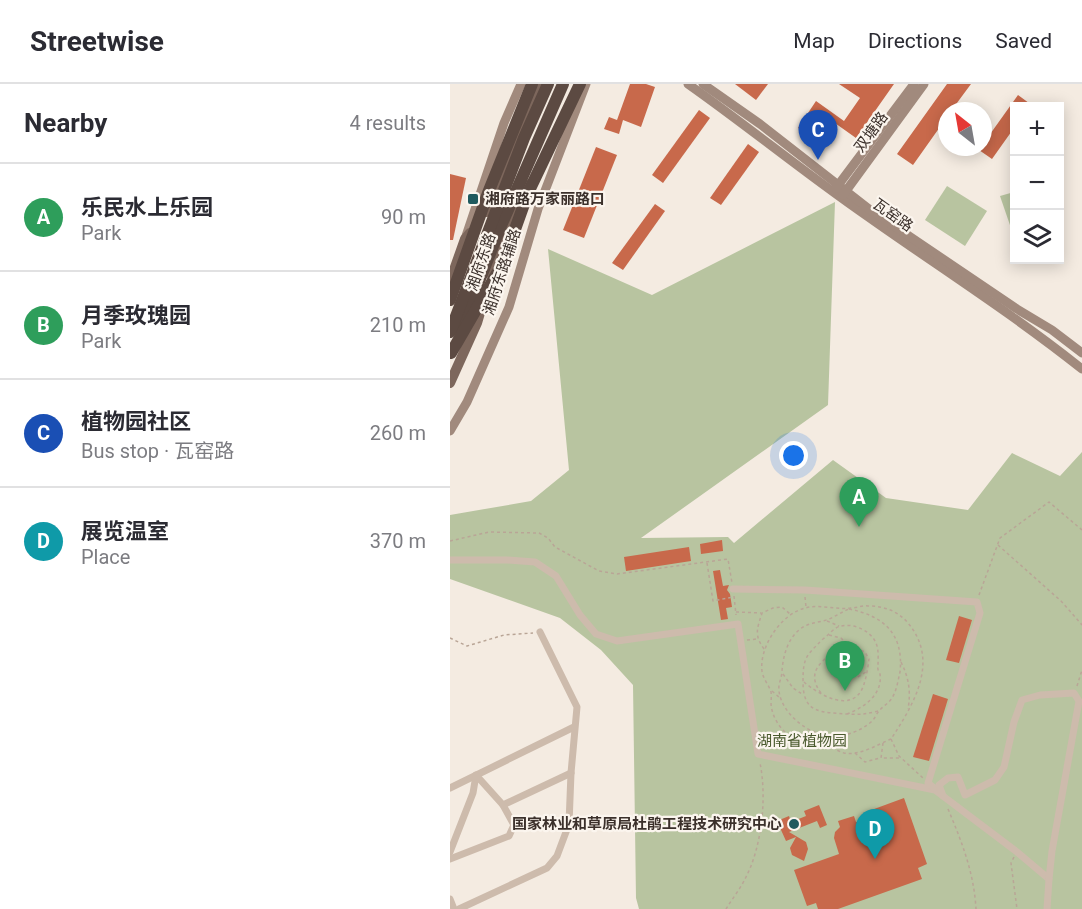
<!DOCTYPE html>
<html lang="en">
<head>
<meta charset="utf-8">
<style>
	body { margin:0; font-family:Roboto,"Noto Sans SC",sans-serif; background:#f7f7f7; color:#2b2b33 }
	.controls { position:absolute; right:18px; top:18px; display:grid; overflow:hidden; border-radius:0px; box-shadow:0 3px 15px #0003 }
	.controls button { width:54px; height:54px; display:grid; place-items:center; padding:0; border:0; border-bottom:2px solid #e1e1e2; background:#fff; color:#2b2b33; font:30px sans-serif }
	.compass { position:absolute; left:488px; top:18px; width:54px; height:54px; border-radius:50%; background:#fff; box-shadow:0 3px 15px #0003; rotate:329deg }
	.you { position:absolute; left:344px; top:372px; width:21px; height:21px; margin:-15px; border:4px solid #fff; border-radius:50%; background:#1a73e8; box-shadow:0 0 0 9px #1a73e833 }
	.badge { display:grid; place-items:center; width:39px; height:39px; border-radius:50%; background:#7c3aed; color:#fff; font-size:20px; font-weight:700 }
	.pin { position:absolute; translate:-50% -50px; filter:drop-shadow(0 2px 3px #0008) }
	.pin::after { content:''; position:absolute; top:32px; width:21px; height:18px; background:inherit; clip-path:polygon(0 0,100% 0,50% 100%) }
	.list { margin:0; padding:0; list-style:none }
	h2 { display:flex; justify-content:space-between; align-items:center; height:78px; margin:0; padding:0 24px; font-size:26px }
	h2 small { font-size:20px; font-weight:400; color:#7c7c81 }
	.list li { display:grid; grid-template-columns:39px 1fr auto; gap:18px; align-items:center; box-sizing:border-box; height:108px; padding:0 24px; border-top:2px solid #e1e1e2 }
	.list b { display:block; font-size:22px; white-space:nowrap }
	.list p { margin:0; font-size:20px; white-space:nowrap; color:#7c7c81 }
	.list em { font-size:20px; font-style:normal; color:#7c7c81 }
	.icon { flex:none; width:33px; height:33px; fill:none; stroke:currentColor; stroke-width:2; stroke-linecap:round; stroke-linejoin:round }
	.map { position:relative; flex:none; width:632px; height:825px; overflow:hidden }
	header { display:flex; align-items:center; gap:36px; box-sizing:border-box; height:84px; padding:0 30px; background:#fff; border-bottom:2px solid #e1e1e2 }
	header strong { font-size:28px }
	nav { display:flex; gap:33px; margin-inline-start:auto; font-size:21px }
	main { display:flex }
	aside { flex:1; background:#fff }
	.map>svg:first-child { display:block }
</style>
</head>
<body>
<header>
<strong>Streetwise</strong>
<nav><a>Map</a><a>Directions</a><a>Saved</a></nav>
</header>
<main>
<aside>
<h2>Nearby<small>4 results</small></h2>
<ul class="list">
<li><span class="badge" style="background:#2e9e5b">A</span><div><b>乐民水上乐园</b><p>Park</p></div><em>90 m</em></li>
<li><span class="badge" style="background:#2e9e5b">B</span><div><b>月季玫瑰园</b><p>Park</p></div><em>210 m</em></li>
<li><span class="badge" style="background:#1a4fb4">C</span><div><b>植物园社区</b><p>Bus stop · 瓦窑路</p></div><em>260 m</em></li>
<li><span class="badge" style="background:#0f9aa8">D</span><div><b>展览温室</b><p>Place</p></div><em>370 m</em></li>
</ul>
</aside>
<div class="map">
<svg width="632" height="825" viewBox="0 0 632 825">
	<rect width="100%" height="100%" fill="#f4ebe1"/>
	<g fill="#b8c4a0">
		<polygon points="497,102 537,127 515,162 475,136"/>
		<polygon points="564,108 564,146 562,147 550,112"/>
		<polygon points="385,118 378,321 191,454 278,453 284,459 383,376 436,414 518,426 562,369 610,392 632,368 632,825 189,825 186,814 183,601 151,566 110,534 0,495 0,431 81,417 119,386 98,165 202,211"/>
	</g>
	<g fill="#c8694b">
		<polygon points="180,0 196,0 205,3 191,43 173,36 169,50 154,45 159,33 167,36"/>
		<polygon points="285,0 318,0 306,16"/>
		<polygon points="389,0 444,0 406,54 375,32 360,52 348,44 366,17 394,37 410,14"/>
		<polygon points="497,0 521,0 501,27 497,27 497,33 463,81 447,70"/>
		<polygon points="568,11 583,22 564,22 564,44 542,75 529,66 533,63 533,60"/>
		<polygon points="249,26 260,34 213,99 202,91"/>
		<polygon points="298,60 309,68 271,121 260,114"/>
		<polygon points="146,63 167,71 134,154 113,146"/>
		<polygon points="0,90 16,94 3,156 0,156"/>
		<polygon points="205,120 215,127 173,186 162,179"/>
		<polygon points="272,456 273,467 251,470 250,460"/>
		<polygon points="239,463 241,477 176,487 174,473"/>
		<polygon points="270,486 273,502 279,501 277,506 280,510 282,523 276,524 278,535 271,536 263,487"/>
		<polygon points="509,532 522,536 509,579 496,576"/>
		<polygon points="483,610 498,615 479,677 463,673"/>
		<polygon points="454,714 477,780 468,784 472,795 388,825 368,825 366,819 357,822 344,786 389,770 384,754 385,748 390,743 388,737 404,732 406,738 420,739 416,728"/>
		<polygon points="369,721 377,741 370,744 367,737 339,748 356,758 358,765 354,777 342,771 340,764 346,753 336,757 327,737 339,732 341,738 356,732 354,727"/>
	</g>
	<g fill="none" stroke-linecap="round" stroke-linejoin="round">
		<g stroke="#b9a596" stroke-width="1.5" stroke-dasharray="3 3" stroke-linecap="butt">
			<polyline points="0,457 39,448 89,449 98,454 105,463 149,487 167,490 278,475 282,499"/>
			<polyline points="548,461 611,517 632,541"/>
			<polyline points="257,479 263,517 283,513"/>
			<polyline points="529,511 550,454 599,418 632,446"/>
			<polyline points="284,512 286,531"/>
			<polyline points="355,513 356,523"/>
			<path d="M399 525C434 532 454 550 450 588 448 596 447 606 442 614 439 619 433 622 429 627 426 630 425 635 421 638 405 652 381 656 362 647 345 639 327 620 329 601 330 596 332 592 332 587 333 573 337 556 349 546 358 538 369 539 379 535 386 532 392 528 399 525Z"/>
			<polyline points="286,528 311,529"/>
			<polyline points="377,537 389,542"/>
			<polyline points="379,551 391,554 396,559"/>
			<polyline points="0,554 17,562 54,551 83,549"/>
			<polyline points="297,556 307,555"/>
			<path d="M314 565C304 551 307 545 312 529L323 524 332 523 340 530"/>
			<path d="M451 578C459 594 461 608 458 625"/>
			<polyline points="333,590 343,604 352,610"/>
			<polyline points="408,593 416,588"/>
			<path d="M354 598C369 611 402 630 413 603 416 595 418 584 419 575L415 568 396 560C385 564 379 569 379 582L382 583"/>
			<polyline points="627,602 632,586"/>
			<polyline points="322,607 330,614"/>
			<path d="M371 609C359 593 365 582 380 571"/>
			<path d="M397 630C413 624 433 611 430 590 429 588 427 585 428 582 428 575 429 566 426 559 421 547 404 539 391 542 384 543 379 551 373 555 356 572 353 573 353 598 353 630 371 628 397 630 408 631 417 630 428 627"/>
			<polyline points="369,651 374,660"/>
			<path d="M441 655C427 661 409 672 394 669 387 667 379 661 373 661 368 661 364 662 359 661 342 658 326 643 322 626 320 620 322 614 321 608 319 601 313 595 312 587 309 563 331 530 355 524 370 520 386 526 401 524 407 524 412 521 418 522 434 522 448 527 458 539 490 577 464 620 441 655L449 672 473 694"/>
			<polyline points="433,659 431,674 450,674"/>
			<polyline points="405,669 415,678 430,674"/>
			<path d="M498 725C512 758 524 789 526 825"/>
			<polyline points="564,773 561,779 567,825"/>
			<path d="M276 825C282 815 291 804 296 793 312 762 317 713 310 679"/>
		</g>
		<g stroke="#cdbbac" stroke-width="7">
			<polyline points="0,476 57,476 85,478 106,492 130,531 146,550 167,557 288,540 308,670 485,706 567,768 599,795 597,825"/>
			<polyline points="283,505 355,506 527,518 530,529 478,699 484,704"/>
			<polyline points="0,704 124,643"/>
			<polyline points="493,712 489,701 498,694 508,693 515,711 545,696 554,683 564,638 572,616 590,611 624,609 629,617 602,767 599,795"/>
			<polyline points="0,768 23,709 26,691 53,721 121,689"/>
			<polyline points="0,775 59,752 64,741 53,721"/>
			<polyline points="0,815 4,825"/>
			<polyline points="9,825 97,784 107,772 119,740 121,689 127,623 90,548"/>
		</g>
		<g stroke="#a18a7d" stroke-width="9">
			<path d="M238 0C299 43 356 90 417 132 489 183 563 230 632 285"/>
			<polyline points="253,0 310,40 419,125 567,225 602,246 632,269"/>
			<polyline points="386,104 464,0"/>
			<polyline points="393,111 474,0"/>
			<polyline points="15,155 54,39 71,0"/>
			<polyline points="0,347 17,318 59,223 88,125 136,0"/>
		</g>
		<g stroke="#7d675c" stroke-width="10">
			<polyline points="37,128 89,0"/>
			<polyline points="42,192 75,100"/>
			<polyline points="0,197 15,155 20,149"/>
			<polyline points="0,299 27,239 32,222"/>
		</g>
		<g stroke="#5c4a42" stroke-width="12">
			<polyline points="10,246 50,144 113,0"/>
			<polyline points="0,248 74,54 98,0"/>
		</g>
		<g stroke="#5c4a42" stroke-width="12">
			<polyline points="0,216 38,109 82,0"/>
			<polyline points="1,269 53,179 78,109 130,0"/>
		</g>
	</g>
	<g fill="#1f5a5e" stroke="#fbf5ee" stroke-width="2">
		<rect x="17" y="109" width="12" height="12" rx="3"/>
		<circle cx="344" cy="740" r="6"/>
	</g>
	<g text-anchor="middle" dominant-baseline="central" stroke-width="4.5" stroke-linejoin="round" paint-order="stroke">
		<g font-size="15" fill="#3b302b" stroke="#fbf5ee">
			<text transform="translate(421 48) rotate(-54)">双塘路</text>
			<text transform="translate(443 131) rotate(35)">瓦窑路</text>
			<text transform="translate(31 178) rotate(-71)">湘府东路</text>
			<text transform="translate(52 188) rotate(-72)">湘府东路辅路</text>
		</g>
		<g font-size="15" font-weight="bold" fill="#3b302b" stroke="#fbf5ee" text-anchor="start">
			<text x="35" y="115">湘府路万家丽路口</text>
			<text x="332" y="740" text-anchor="end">国家林业和草原局杜鹃工程技术研究中心</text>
		</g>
		<g font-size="15" fill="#4a5a2e" stroke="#fbf5ee">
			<text x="352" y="657">湖南省植物园</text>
		</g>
	</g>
</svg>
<div class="controls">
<button>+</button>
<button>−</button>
<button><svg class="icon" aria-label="layers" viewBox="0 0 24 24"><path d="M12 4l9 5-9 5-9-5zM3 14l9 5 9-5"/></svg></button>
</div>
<svg class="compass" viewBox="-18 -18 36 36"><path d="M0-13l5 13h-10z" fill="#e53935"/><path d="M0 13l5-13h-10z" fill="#7c7c81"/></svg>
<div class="you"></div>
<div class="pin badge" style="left:409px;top:443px;background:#2e9e5b">A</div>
<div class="pin badge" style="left:395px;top:607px;background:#2e9e5b">B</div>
<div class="pin badge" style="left:368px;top:76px;background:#1a4fb4">C</div>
<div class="pin badge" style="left:425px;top:775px;background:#0f9aa8">D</div>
</div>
</main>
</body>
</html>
